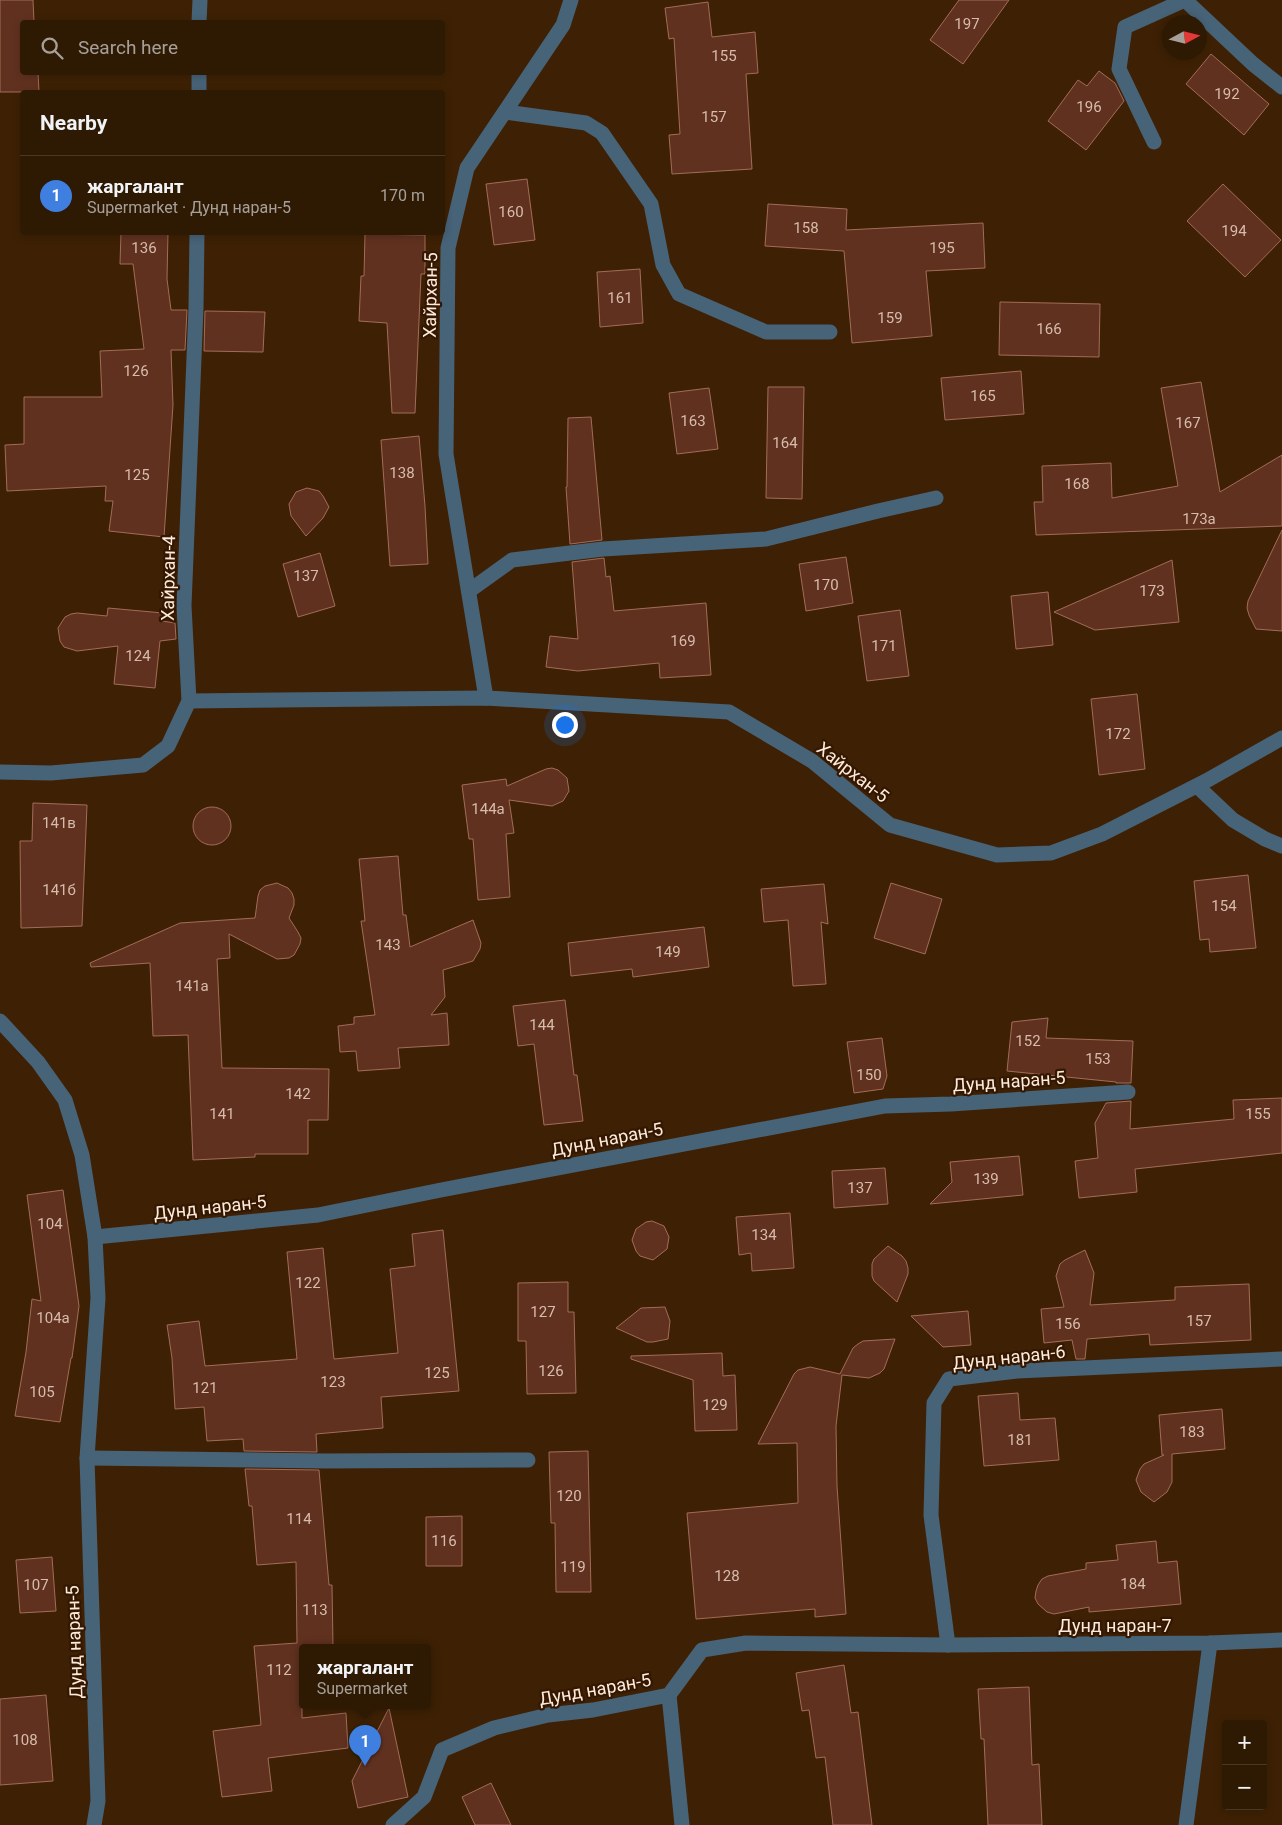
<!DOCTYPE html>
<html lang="en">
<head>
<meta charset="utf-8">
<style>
	body { margin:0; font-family:Roboto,sans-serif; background:#36220d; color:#f1f3f6 }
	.controls { position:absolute; right:15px; bottom:15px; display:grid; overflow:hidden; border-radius:5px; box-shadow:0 2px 8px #0003 }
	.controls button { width:45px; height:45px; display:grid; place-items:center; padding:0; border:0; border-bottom:1px solid #493825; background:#2e1903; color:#f1f3f6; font:25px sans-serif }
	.compass { position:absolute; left:1162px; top:15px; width:45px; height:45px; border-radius:50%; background:#2e1903; box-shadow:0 2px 8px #0003; rotate:83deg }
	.you { position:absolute; left:564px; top:724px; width:18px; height:18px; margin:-12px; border:4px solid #fff; border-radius:50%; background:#1a73e8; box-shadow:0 0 0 8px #1a73e833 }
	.badge { display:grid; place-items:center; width:32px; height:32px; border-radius:50%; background:#0f766e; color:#fff; font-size:16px; font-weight:700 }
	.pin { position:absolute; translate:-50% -41px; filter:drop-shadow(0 1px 2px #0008) }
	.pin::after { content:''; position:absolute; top:26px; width:18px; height:15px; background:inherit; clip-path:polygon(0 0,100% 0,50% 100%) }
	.popup { position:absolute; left:299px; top:1644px; width:132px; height:65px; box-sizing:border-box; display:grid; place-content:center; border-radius:5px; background:#2e1903; filter:drop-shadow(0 1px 4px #0005); font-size:16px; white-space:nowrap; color:#a7a09a }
	.popup b { font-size:19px; color:#f1f3f6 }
	.popup::after { content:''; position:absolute; left:50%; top:100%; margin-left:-10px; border:10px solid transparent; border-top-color:#2e1903 }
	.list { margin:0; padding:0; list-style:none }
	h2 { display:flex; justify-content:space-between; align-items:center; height:65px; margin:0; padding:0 20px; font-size:21px }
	h2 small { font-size:16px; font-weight:400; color:#a7a09a }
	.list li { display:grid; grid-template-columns:32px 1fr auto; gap:15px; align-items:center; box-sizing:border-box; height:80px; padding:0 20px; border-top:1px solid #493825 }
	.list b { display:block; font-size:19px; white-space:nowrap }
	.list p { margin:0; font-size:16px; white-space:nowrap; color:#a7a09a }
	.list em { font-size:16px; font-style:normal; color:#a7a09a }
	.icon { flex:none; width:28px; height:28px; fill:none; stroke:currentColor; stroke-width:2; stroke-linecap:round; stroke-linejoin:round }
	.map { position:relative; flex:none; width:1282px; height:1825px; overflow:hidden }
	.search { position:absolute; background:#2e1903; box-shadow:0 2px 8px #0003; left:20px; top:20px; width:425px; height:55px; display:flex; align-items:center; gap:12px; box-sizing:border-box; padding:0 18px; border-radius:5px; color:#a7a09a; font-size:19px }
	.panel { position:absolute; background:#2e1903; box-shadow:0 2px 8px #0003; left:20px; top:90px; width:425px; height:145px; border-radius:5px }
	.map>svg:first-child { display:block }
</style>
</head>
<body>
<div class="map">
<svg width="1282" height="1825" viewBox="0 0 1282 1825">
	<rect width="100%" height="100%" fill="#3e2104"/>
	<g fill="#61311f" stroke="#a26c58">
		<polygon points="0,0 33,0 34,22 22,22 22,72 38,72 39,92 0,92"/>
		<polygon points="959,0 1009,0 963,64 930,40"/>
		<polygon points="708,2 712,37 755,32 758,73 746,74 752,169 672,174 669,135 680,134 674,38 669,39 665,8"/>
		<polygon points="1211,54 1269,104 1244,135 1186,84"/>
		<polygon points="1099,71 1115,83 1124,101 1086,150 1048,121 1078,80 1087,86"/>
		<polygon points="527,179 535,240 494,245 486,184"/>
		<polygon points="1223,184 1281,240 1245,277 1187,221"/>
		<polygon points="768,204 847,209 846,230 983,223 985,268 926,271 932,336 852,343 844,251 765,246"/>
		<polygon points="121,232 168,232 167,279 171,310 187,310 185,350 171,350 173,405 164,537 109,531 113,501 105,501 106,486 7,491 5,445 24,444 24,397 102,397 100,351 144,349 133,264 120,264"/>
		<polygon points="365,234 425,235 425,274 421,274 415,413 392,413 387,323 359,321 361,276 364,276"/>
		<polygon points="640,269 643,323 600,327 597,272"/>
		<polygon points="1000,302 1100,304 1099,357 999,355"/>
		<polygon points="205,311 265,312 263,352 204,351"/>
		<polygon points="1021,371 1024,414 945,420 941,378"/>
		<polygon points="1201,382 1220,492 1282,455 1282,526 1036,535 1034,502 1043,502 1042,466 1111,463 1112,498 1178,486 1161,388"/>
		<polygon points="768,387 804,387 802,499 766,498"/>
		<polygon points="709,388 718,449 677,454 669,393"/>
		<polygon points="591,417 602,540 570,544 566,487 567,487 568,418"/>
		<polygon points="419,436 425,506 428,564 390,566 381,440"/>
		<polygon points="307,488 319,491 323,496 329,507 323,518 306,536 291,516 289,504 296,492"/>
		<polygon points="1282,530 1282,631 1256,629 1249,615 1247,608 1248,601"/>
		<polygon points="320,553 335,606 298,617 283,564"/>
		<polygon points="846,557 853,603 806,611 799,564"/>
		<polygon points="604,558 606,577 610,576 614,611 706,603 711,675 660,678 659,663 578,671 546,667 550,636 578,639 572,562"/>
		<polygon points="1172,560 1179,622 1095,630 1054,612"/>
		<polygon points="1048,592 1053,645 1016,649 1011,596"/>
		<polygon points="108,608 163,613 162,621 175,623 176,639 160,641 155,688 114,684 118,646 77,651 64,647 60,641 58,628 65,617 71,614 77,613 107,616"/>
		<polygon points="900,610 909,676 867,681 858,616"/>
		<polygon points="1137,694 1145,769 1099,775 1091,699"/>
		<polygon points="552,768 558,770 567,778 569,791 563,801 552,806 509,800 514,833 506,834 510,897 478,900 473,839 469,839 462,785 506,779 507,786 546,769"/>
		<polygon points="33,803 87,805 82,926 21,928 20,841 32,841"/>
		<circle cx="212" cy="826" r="19"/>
		<polygon points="398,856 403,915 406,915 410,947 473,920 481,943 480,949 473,961 443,970 445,997 431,1015 447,1013 449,1045 398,1048 400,1068 358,1071 356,1051 340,1052 338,1026 354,1024 354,1017 375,1015 361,921 365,921 359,859"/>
		<polygon points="1248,875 1256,948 1210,952 1209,939 1200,940 1194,881"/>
		<polygon points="277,883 288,888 292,893 294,899 294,905 289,918 298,932 301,938 300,944 294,955 289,958 277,959 229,934 230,958 217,959 222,1068 329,1069 328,1120 308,1120 308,1154 255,1154 255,1157 193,1160 188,1035 153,1036 150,963 91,967 90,963 180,923 255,918 258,896 260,890 265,886"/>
		<polygon points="891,883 942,899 925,954 874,938"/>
		<polygon points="824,884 828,924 821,922 826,984 793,986 788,920 764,922 761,889"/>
		<polygon points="704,927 709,967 633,977 632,969 571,976 568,943"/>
		<polygon points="565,1000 574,1075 577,1075 583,1121 544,1125 534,1044 518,1046 513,1006"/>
		<polygon points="1048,1018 1046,1038 1133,1041 1131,1083 1116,1083 1116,1082 1007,1071 1012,1022"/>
		<polygon points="882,1038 887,1076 883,1089 854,1093 847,1042"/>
		<polygon points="1282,1098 1282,1153 1135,1169 1137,1192 1079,1198 1075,1161 1098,1158 1095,1123 1106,1103 1131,1101 1130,1129 1234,1119 1233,1100"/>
		<polygon points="1019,1156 1023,1195 930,1204 952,1182 950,1162"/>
		<polygon points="885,1168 888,1204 834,1208 832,1171"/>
		<polygon points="63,1190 79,1306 72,1358 71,1358 60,1422 15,1416 26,1352 32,1299 41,1301 27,1195"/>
		<polygon points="790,1213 794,1268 752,1271 751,1253 739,1255 736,1217"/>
		<polygon points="652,1221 664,1226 669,1237 667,1249 653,1260 640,1256 636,1251 632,1240 636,1229 646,1222"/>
		<polygon points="443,1230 459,1391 381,1397 383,1428 316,1434 317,1452 244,1451 243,1439 207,1441 204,1407 175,1409 172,1358 167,1325 199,1321 205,1366 297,1359 287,1252 323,1248 334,1359 398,1353 390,1269 415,1266 412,1234"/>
		<polygon points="888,1246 902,1256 906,1261 908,1268 908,1274 897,1302 874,1281 872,1276 872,1264 874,1259"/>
		<polygon points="1085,1250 1094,1273 1090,1305 1175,1300 1175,1287 1249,1284 1251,1340 1150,1345 1149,1334 1087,1339 1085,1359 1076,1359 1072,1340 1044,1343 1041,1309 1064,1307 1056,1276 1060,1264 1065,1260"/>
		<polygon points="568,1282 568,1312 574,1312 576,1393 527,1394 526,1341 518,1341 518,1283"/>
		<polygon points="665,1307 670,1321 668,1339 653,1342 647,1342 616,1328 641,1308"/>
		<polygon points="968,1311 971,1345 943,1347 911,1316"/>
		<polygon points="895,1339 884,1369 880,1373 869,1378 842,1375 836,1426 837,1486 846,1614 815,1617 815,1609 696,1619 687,1513 798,1503 797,1443 758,1444 794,1374 798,1370 810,1367 840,1374 853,1348 858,1344 863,1341"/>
		<polygon points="722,1353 723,1376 735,1375 737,1430 695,1431 693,1380 631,1359 631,1356"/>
		<polygon points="1018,1393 1020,1420 1055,1418 1059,1460 984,1466 978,1396"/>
		<polygon points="1222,1409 1225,1449 1172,1454 1172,1482 1167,1492 1154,1502 1141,1492 1136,1480 1140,1469 1144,1464 1164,1455 1162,1455 1159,1415"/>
		<polygon points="588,1451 591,1592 556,1592 555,1523 551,1523 549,1452"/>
		<polygon points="245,1469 319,1470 329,1585 332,1585 333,1647 302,1647 302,1718 346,1713 348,1748 268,1758 272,1791 222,1797 213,1731 261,1725 254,1646 297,1643 296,1562 257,1565 252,1506 249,1506"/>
		<polygon points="462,1516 462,1566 426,1566 426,1517"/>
		<polygon points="1156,1541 1158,1563 1177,1561 1181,1604 1089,1612 1089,1607 1054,1614 1047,1612 1038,1604 1035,1598 1036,1591 1038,1585 1042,1579 1048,1576 1086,1569 1086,1563 1118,1560 1116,1545"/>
		<polygon points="52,1557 56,1611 20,1613 16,1560"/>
		<polygon points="844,1665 851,1713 858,1712 872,1825 833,1825 825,1757 816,1758 809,1710 802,1711 796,1673"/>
		<polygon points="1029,1687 1032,1765 1039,1764 1042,1825 988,1825 984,1739 981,1739 978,1689"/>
		<polygon points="46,1695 53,1781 0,1785 0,1699"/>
		<polygon points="389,1708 408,1797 358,1808 352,1781"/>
		<polygon points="491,1783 511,1825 475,1825 462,1797"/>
	</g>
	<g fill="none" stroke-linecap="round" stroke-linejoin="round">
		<g stroke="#476378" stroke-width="15">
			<polyline points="1185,0 1253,64 1282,87"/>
			<polyline points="199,22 200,0"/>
			<polyline points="199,92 199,72"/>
			<polyline points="505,112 586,123 602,133 651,204 663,265 679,294 766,332 830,332"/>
			<polyline points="1154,142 1119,69 1125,27 1185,0"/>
			<polyline points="469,591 512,560 603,549 766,539 878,511 936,498"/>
			<polyline points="486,698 446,454 448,248 467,168 563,25 571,0"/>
			<polyline points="189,701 486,698 729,712 812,761 890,825 997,855 1051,853 1102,834 1206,781 1282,738"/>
			<polyline points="0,772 51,773 143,765 168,746 189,701 184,606 196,308 197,232"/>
			<polyline points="1197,786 1233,820 1265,839 1282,846"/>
			<polyline points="0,1021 38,1062 65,1100 82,1155 95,1237 98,1298 87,1458 98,1801 94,1825"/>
			<polyline points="95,1237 318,1215 441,1190 885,1106 951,1104 1128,1092"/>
			<polyline points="87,1458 326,1461 528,1460"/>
			<polyline points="948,1645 931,1515 934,1403 949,1379 1017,1371 1282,1359"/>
			<polyline points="669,1695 682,1825"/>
			<polyline points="393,1825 424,1797 442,1750 494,1728 548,1715 593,1710 669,1695 702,1650 746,1643 948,1645 1210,1643 1282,1640"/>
			<polyline points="1186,1825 1210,1643"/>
		</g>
	</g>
	<g text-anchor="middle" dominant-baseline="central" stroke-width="4.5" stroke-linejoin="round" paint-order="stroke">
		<g font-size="15" fill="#d7bcac">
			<text x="967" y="24">197</text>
			<text x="724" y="56">155</text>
			<text x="1227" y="94">192</text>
			<text x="1089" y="107">196</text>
			<text x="714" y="117">157</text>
			<text x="511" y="212">160</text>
			<text x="806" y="228">158</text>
			<text x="1234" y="231">194</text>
			<text x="144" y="248">136</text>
			<text x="942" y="248">195</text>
			<text x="620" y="298">161</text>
			<text x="890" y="318">159</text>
			<text x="1049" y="329">166</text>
			<text x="136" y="371">126</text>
			<text x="983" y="396">165</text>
			<text x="693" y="421">163</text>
			<text x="1188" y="423">167</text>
			<text x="785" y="443">164</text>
			<text x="402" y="473">138</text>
			<text x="137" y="475">125</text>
			<text x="1077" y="484">168</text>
			<text x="1199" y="519">173а</text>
			<text x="306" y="576">137</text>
			<text x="826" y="585">170</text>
			<text x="1152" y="591">173</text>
			<text x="683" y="641">169</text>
			<text x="884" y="646">171</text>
			<text x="138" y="656">124</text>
			<text x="1118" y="734">172</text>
			<text x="488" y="809">144а</text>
			<text x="59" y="823">141в</text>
			<text x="59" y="890">141б</text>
			<text x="1224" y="906">154</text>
			<text x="388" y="945">143</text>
			<text x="668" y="952">149</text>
			<text x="192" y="986">141а</text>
			<text x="542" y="1025">144</text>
			<text x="1028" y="1041">152</text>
			<text x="1098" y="1059">153</text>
			<text x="869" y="1075">150</text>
			<text x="298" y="1094">142</text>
			<text x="222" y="1114">141</text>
			<text x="1258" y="1114">155</text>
			<text x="986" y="1179">139</text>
			<text x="860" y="1188">137</text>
			<text x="50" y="1224">104</text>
			<text x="764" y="1235">134</text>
			<text x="308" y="1283">122</text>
			<text x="543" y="1312">127</text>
			<text x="53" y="1318">104а</text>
			<text x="1199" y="1321">157</text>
			<text x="1068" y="1324">156</text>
			<text x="551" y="1371">126</text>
			<text x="437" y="1373">125</text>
			<text x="333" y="1382">123</text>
			<text x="205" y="1388">121</text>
			<text x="42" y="1392">105</text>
			<text x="715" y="1405">129</text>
			<text x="1192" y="1432">183</text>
			<text x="1020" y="1440">181</text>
			<text x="569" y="1496">120</text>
			<text x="299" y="1519">114</text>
			<text x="444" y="1541">116</text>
			<text x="573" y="1567">119</text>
			<text x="727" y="1576">128</text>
			<text x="1133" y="1584">184</text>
			<text x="36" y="1585">107</text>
			<text x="315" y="1610">113</text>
			<text x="279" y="1670">112</text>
			<text x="25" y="1740">108</text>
		</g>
		<g font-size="18" fill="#feebdb" stroke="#331700">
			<text transform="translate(430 295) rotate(-89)">Хайрхан-5</text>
			<text transform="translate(168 578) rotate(-89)">Хайрхан-4</text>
			<text transform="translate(853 772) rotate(38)">Хайрхан-5</text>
			<text transform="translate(1009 1081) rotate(-4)">Дунд наран-5</text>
			<text transform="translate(607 1139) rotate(-11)">Дунд наран-5</text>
			<text transform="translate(210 1207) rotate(-6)">Дунд наран-5</text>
			<text transform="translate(1009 1357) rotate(-6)">Дунд наран-6</text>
			<text x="1115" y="1625">Дунд наран-7</text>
			<text transform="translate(74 1642) rotate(-92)">Дунд наран-5</text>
			<text transform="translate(595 1689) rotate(-10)">Дунд наран-5</text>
		</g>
	</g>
</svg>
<div class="controls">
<button>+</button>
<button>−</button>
</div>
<svg class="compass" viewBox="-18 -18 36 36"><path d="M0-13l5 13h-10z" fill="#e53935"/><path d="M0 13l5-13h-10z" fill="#a7a09a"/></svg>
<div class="you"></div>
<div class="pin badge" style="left:365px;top:1766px;background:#3f7fe0">1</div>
<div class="popup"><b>жаргалант</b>Supermarket</div>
<div class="search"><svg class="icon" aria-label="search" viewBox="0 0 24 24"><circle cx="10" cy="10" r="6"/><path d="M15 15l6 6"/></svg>Search here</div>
<section class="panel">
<h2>Nearby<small></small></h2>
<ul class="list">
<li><span class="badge" style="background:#3f7fe0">1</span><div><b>жаргалант</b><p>Supermarket · Дунд наран-5</p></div><em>170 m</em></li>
</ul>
</section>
</div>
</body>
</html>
